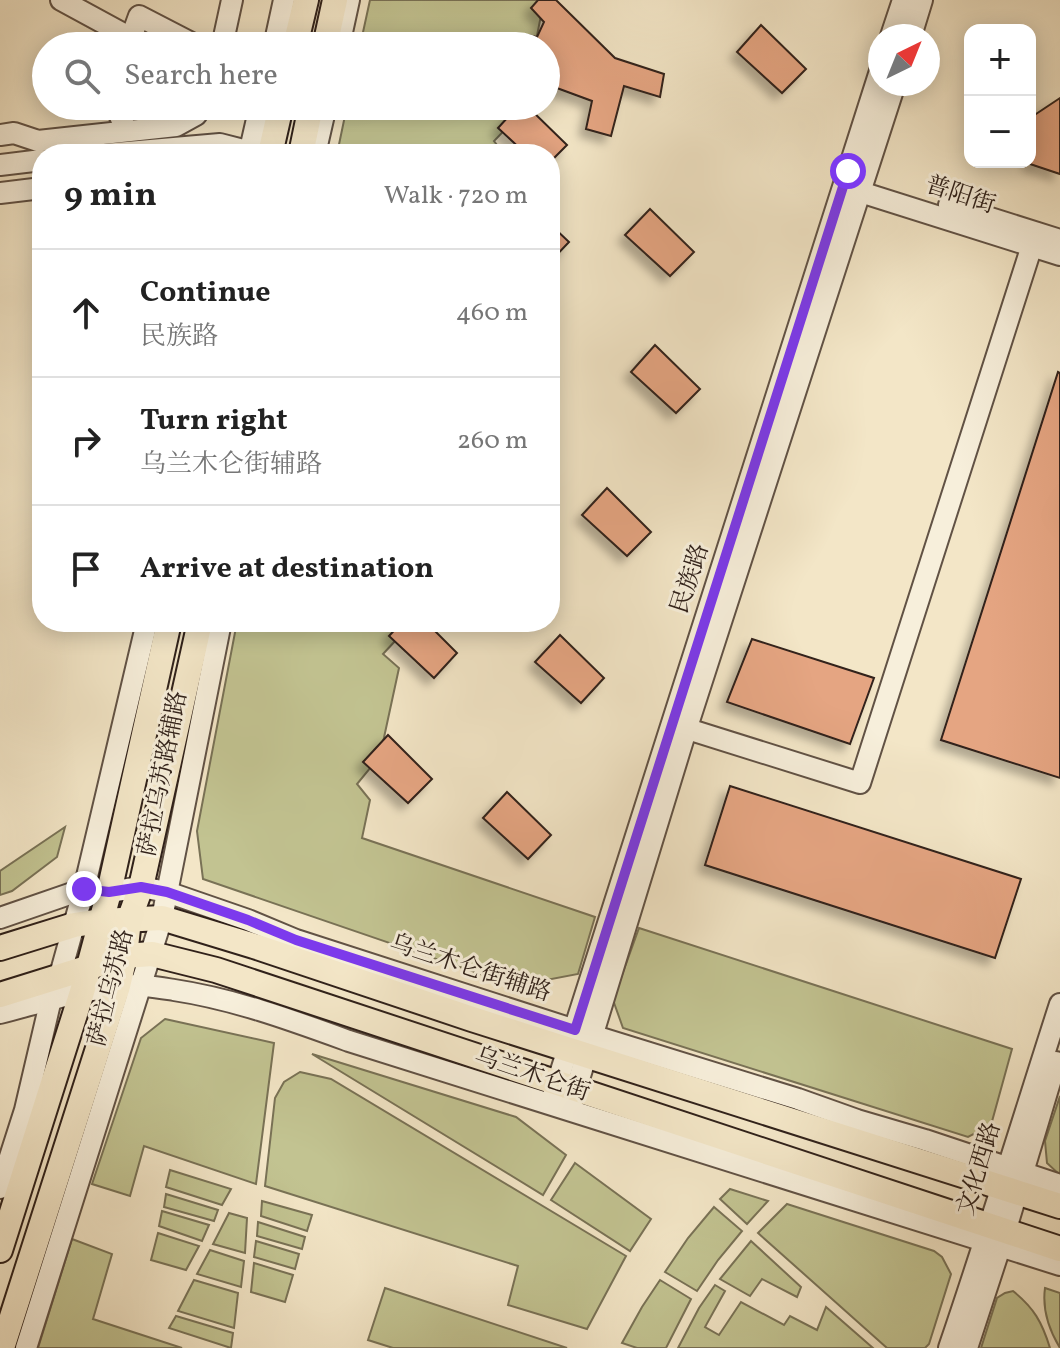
<!DOCTYPE html>
<html lang="en">
<head>
<meta charset="utf-8">
<style>
	body { margin:0; font-family:Vollkorn,"Noto Serif SC",serif; background:#f6f6f6; color:#222 }
	.controls { position:absolute; right:24px; top:24px; display:grid; overflow:hidden; border-radius:16px; box-shadow:0 4px 20px #0003 }
	.controls button { width:72px; height:72px; display:grid; place-items:center; padding:0; border:0; border-bottom:2px solid #e0e0e0; background:#fff; color:#222; font:40px sans-serif }
	.compass { position:absolute; left:868px; top:24px; width:72px; height:72px; border-radius:50%; background:#fff; box-shadow:0 4px 20px #0003; rotate:43deg }
	.stop { position:absolute; width:24px; height:24px; margin:-18px; border:6px solid #7c3aed; border-radius:50%; background:#fff }
	.stop.end { background:#7c3aed; border-color:#fff; box-shadow:0 2px 8px #0008 }
	.list { margin:0; padding:0; list-style:none }
	h2 { display:flex; justify-content:space-between; align-items:center; height:104px; margin:0; padding:0 32px; font-size:34px }
	h2 small { font-size:26px; font-weight:400; color:#767676 }
	.list li { display:grid; grid-template-columns:52px 1fr auto; gap:24px; align-items:center; box-sizing:border-box; height:128px; padding:0 32px; border-top:2px solid #e0e0e0 }
	.list b { display:block; font-size:30px; white-space:nowrap }
	.list p { margin:0; font-size:26px; white-space:nowrap; color:#767676 }
	.list em { font-size:26px; font-style:normal; color:#767676 }
	.icon { flex:none; width:44px; height:44px; fill:none; stroke:currentColor; stroke-width:2; stroke-linecap:round; stroke-linejoin:round }
	.map { position:relative; flex:none; width:1060px; height:1348px; overflow:hidden }
	.search { position:absolute; background:#fff; box-shadow:0 4px 20px #0003; left:32px; top:32px; width:528px; height:88px; display:flex; align-items:center; gap:20px; box-sizing:border-box; padding:0 28px; border-radius:44px; color:#767676; font-size:30px }
	.panel { position:absolute; background:#fff; box-shadow:0 4px 20px #0003; left:32px; top:144px; width:528px; height:488px; border-radius:32px }
	.map>svg:first-child { display:block }
</style>
</head>
<body>
<div class="map">
<svg width="1060" height="1348" viewBox="0 0 1060 1348">
	<defs>
		<filter id="shadow"><feDropShadow dx="-7" dy="7" stdDeviation="4" flood-color="#0004"/></filter>
	</defs>
	<rect width="100%" height="100%" fill="#f3e6c7"/>
	<filter id="stains"><feTurbulence type="fractalNoise" baseFrequency=".0025" numOctaves="4"/><feColorMatrix values="0 0 0 0 .2 0 0 0 0 .09 0 0 0 0 .02 0 0 0 .5 -.17"/></filter>
	<radialGradient id="worn" r=".72"><stop offset=".6" stop-color="#630" stop-opacity="0"/><stop offset="1" stop-color="#630" stop-opacity=".3"/></radialGradient>
	<g fill="#c2c391" stroke="#797256" stroke-width="2">
		<polygon points="370,0 544,0 535,46 360,46"/>
		<polygon points="347,106 522,106 521,113 494,141 504,154 337,154"/>
		<polygon points="237,622 410,622 410,625 383,654 399,668 380,756 357,784 370,800 362,838 595,917 578,974 515,986 203,879 197,831"/>
		<polygon points="65,827 57,857 12,891 0,895 0,871"/>
		<polygon points="639,928 1012,1049 991,1125 968,1137 623,1028 613,1000"/>
		<polygon points="165,1019 274,1043 256,1184 144,1146 130,1196 92,1184 141,1038"/>
		<polygon points="312,1054 516,1117 566,1155 543,1195"/>
		<polygon points="300,1072 331,1079 626,1256 587,1329 508,1305 518,1266 265,1186 275,1098 284,1082"/>
		<polygon points="1060,1096 1060,1175 1047,1163 1045,1141"/>
		<polygon points="575,1163 651,1219 630,1251 551,1200"/>
		<polygon points="170,1170 231,1189 222,1205 166,1187"/>
		<polygon points="730,1189 768,1201 747,1224 720,1199"/>
		<polygon points="166,1194 218,1210 214,1221 164,1207"/>
		<polygon points="262,1201 312,1215 307,1231 261,1216"/>
		<polygon points="787,1204 934,1251 942,1257 951,1274 929,1344 925,1348 887,1348 758,1233"/>
		<polygon points="714,1207 742,1231 718,1260 697,1291 665,1272 688,1238"/>
		<polygon points="162,1211 209,1225 202,1241 159,1226"/>
		<polygon points="229,1213 247,1218 245,1253 213,1244"/>
		<polygon points="258,1222 305,1237 302,1249 257,1236"/>
		<polygon points="158,1233 199,1246 186,1270 151,1260"/>
		<polygon points="72,1239 112,1254 93,1319 182,1348 38,1348"/>
		<polygon points="256,1241 299,1254 295,1269 254,1257"/>
		<polygon points="751,1241 801,1287 797,1297 762,1279 750,1296 720,1279"/>
		<polygon points="210,1250 244,1261 241,1287 197,1274"/>
		<polygon points="254,1263 293,1275 285,1302 251,1292"/>
		<polygon points="194,1280 238,1293 234,1328 178,1311"/>
		<polygon points="660,1280 691,1299 666,1348 637,1348 622,1343 642,1307"/>
		<polygon points="715,1285 725,1291 705,1327 719,1335 741,1302 784,1325 790,1316 817,1330 826,1307 873,1348 678,1348 699,1308"/>
		<polygon points="385,1288 567,1348 393,1348 368,1340"/>
		<path d="M1045 1288 1060 1293V1348C1049 1330 1042 1310 1045 1288Z"/>
		<path d="M1013 1291C1034 1308 1042 1322 1050 1348H981L997 1298 1005 1293Z"/>
		<polygon points="176,1316 233,1333 231,1348 169,1328"/>
	</g>
	<g fill="#e5a582" stroke="#30211a" stroke-width="2" filter="url(#shadow)">
		<polygon points="538,0 556,0 615,58 664,74 660,97 624,86 611,136 586,129 592,101 546,84 546,46 525,46 527,35 537,37 544,22 531,8"/>
		<polygon points="761,25 806,69 782,93 737,52"/>
		<polygon points="1060,98 1060,174 1030,164 1030,118"/>
		<polygon points="518,106 527,106 567,145 550,162 550,154 526,154 498,128"/>
		<polygon points="650,209 694,252 670,276 625,235"/>
		<polygon points="550,224 569,242 550,262"/>
		<polygon points="655,345 700,389 676,413 631,372"/>
		<polygon points="1058,372 1060,373 1060,778 941,740"/>
		<polygon points="607,488 651,532 627,556 582,515"/>
		<polygon points="402,622 426,622 457,653 434,678 389,636"/>
		<polygon points="560,635 604,678 581,703 535,662"/>
		<polygon points="752,639 874,678 850,744 727,702"/>
		<polygon points="388,735 432,779 408,803 363,762"/>
		<polygon points="730,786 1021,879 995,958 705,865"/>
		<polygon points="507,792 551,835 528,859 483,818"/>
	</g>
	<g fill="none" stroke-linecap="round" stroke-linejoin="round">
		<defs>
			<g id="minor">
				<polyline points="61,0 131,38 128,46"/>
				<polyline points="891,36 903,0"/>
				<polyline points="911,36 922,0"/>
				<polyline points="131,38 139,16 197,46"/>
				<polyline points="222,46 232,0"/>
				<polyline points="274,46 284,0"/>
				<polyline points="339,46 349,0"/>
				<polyline points="115,106 127,131"/>
				<polyline points="0,135 14,133 38,141 176,126 196,115 202,106"/>
				<polyline points="105,154 220,144 259,154"/>
				<polyline points="249,154 260,106"/>
				<polyline points="315,154 326,106"/>
				<polyline points="0,165 42,160"/>
				<polyline points="851,189 1060,255"/>
				<polyline points="0,193 42,188"/>
				<polyline points="949,205 1060,240"/>
				<polyline points="675,725 860,783 1036,233"/>
				<polyline points="0,918 84,889 109,892 141,887 167,892 248,920 296,940 575,1030 798,1099 857,1120 925,1140 1060,1185"/>
				<path d="M0 1013C39 1003 79 990 119 986 138 984 155 987 174 990 234 999 291 1020 349 1041L1060 1265"/>
				<polyline points="553,1096 880,71"/>
				<polyline points="572,1102 687,727 895,84"/>
				<polyline points="0,1188 25,1110 51,999 60,975 84,889 147,622"/>
				<polyline points="26,1348 162,918 221,622"/>
				<path d="M949 1348C988 1234 1023 1119 1060 1004"/>
				<polyline points="967,1348 1005,1232 1056,1062"/>
			</g>
			<g id="major">
				<polyline points="295,46 306,0"/>
				<polyline points="325,46 335,0"/>
				<polyline points="270,154 281,106"/>
				<polyline points="301,154 311,106"/>
				<polyline points="0,948 74,925 101,921 162,918 254,946 472,1019 1060,1206"/>
				<polyline points="0,995 125,956 152,954 216,970 1060,1249"/>
				<polyline points="0,1250 82,992 109,892 169,622"/>
				<polyline points="2,1348 118,986 125,956 129,920 141,887 200,622"/>
			</g>
		</defs>
		<use href="#minor" stroke="#615245" stroke-width="24"/>
		<use href="#major" stroke="#30211a" stroke-width="28"/>
		<use href="#minor" stroke="#f7efdb" stroke-width="20"/>
		<use href="#major" stroke="#f3e6c7" stroke-width="24"/>
	</g>
	<g fill="none" stroke-linecap="round" stroke-linejoin="round">
		<polyline stroke="#7c3aed" stroke-width="10" points="84,889 109,892 141,887 167,892 248,920 296,940 575,1030 848,171"/>
	</g>
	<g text-anchor="middle" dominant-baseline="central" stroke-width="6" stroke-linejoin="round" paint-order="stroke">
		<g font-size="24" fill="#30211a" stroke="#f7efdb">
			<text transform="translate(960 196) rotate(18)">普阳街</text>
			<text transform="translate(691 579) rotate(-72)">民族路</text>
			<text transform="translate(164 774) rotate(-79)">萨拉乌苏路辅路</text>
			<text transform="translate(470 969) rotate(18)">乌兰木仑街辅路</text>
			<text transform="translate(112 988) rotate(-76)">萨拉乌苏路</text>
			<text transform="translate(532 1075) rotate(19)">乌兰木仑街</text>
			<text transform="translate(980 1169) rotate(-73)">文化西路</text>
		</g>
	</g>
	<rect width="100%" height="100%" filter="url(#stains)"/>
	<rect width="100%" height="100%" fill="url(#worn)"/>
</svg>
<div class="controls">
<button>+</button>
<button>−</button>
</div>
<svg class="compass" viewBox="-18 -18 36 36"><path d="M0-13l5 13h-10z" fill="#e53935"/><path d="M0 13l5-13h-10z" fill="#767676"/></svg>
<div class="stop" style="left:848px;top:171px"></div>
<div class="stop end" style="left:84px;top:889px"></div>
<div class="search"><svg class="icon" aria-label="search" viewBox="0 0 24 24"><circle cx="10" cy="10" r="6"/><path d="M15 15l6 6"/></svg>Search here</div>
<section class="panel">
<h2>9 min<small>Walk · 720 m</small></h2>
<ul class="list">
<li><svg class="icon" aria-label="ahead" viewBox="0 0 24 24"><path d="M12 20V5M6 11l6-6 6 6"/></svg><div><b>Continue</b><p>民族路</p></div><em>460 m</em></li>
<li><svg class="icon" aria-label="right" viewBox="0 0 24 24"><path d="M7 20v-9h11M14 6l5 5-5 5"/></svg><div><b>Turn right</b><p>乌兰木仑街辅路</p></div><em>260 m</em></li>
<li><svg class="icon" aria-label="arrive" viewBox="0 0 24 24"><path d="M6 21V4h12l-3 4 3 4H6"/></svg><div><b>Arrive at destination</b></div></li>
</ul>
</section>
</div>
</body>
</html>
